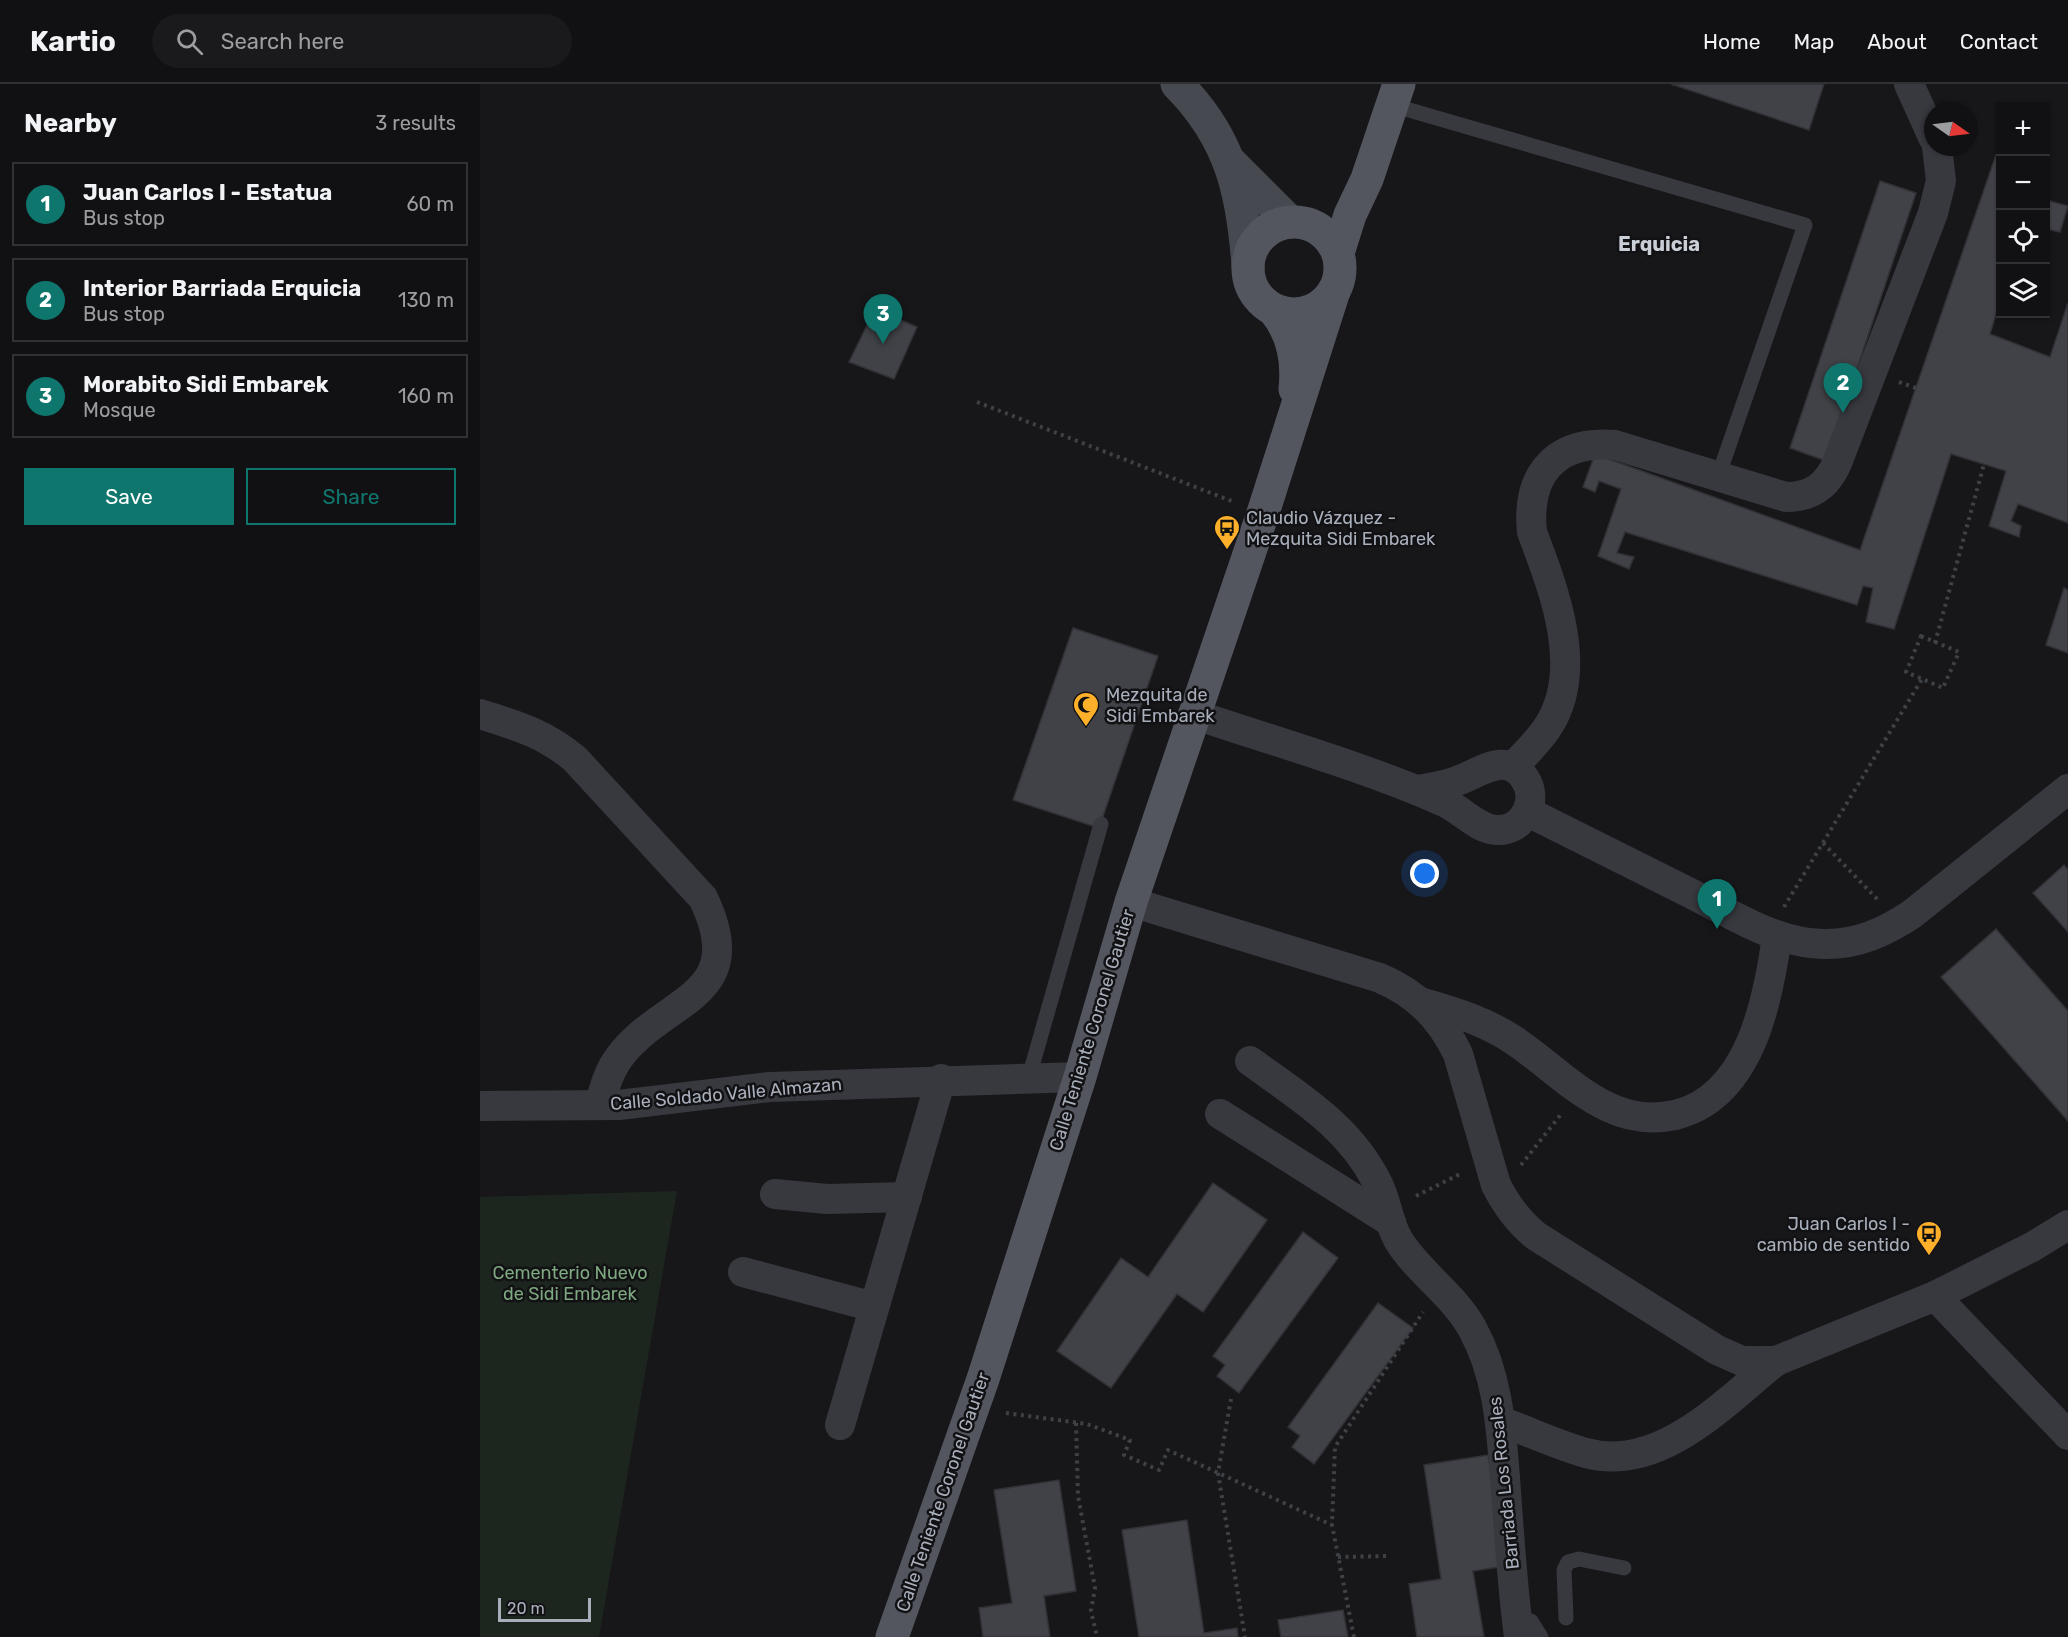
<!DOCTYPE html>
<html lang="en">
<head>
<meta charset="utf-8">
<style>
	body { margin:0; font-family:Rubik,sans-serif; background:#1a1a1d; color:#f1f3f6 }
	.controls { position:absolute; right:18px; top:18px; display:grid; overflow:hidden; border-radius:0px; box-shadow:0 2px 4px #0004 }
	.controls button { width:54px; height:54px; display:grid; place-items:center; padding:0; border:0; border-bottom:2px solid #303134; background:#111114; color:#f1f3f6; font:30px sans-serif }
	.compass { position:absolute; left:1444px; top:18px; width:54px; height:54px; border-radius:50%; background:#111114; box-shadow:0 2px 4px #0004; rotate:104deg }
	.scale { position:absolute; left:18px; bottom:15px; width:93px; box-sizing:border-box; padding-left:6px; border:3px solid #a8afbb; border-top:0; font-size:16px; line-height:21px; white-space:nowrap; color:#a8afbb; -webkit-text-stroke:4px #121215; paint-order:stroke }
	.you { position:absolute; left:945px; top:790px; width:21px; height:21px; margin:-15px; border:4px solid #fff; border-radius:50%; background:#1a73e8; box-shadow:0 0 0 9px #1a73e833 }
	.badge { display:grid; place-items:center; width:39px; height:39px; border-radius:50%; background:#0f766e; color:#fff; font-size:20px; font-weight:700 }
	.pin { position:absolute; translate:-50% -50px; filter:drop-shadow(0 2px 3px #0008) }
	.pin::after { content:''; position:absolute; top:32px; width:21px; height:18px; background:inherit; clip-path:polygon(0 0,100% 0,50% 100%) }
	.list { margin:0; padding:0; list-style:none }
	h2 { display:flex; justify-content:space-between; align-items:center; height:78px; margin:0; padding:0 24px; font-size:26px }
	h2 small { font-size:20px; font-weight:400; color:#9c9da0 }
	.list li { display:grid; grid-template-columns:39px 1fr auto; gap:18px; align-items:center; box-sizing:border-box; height:84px; margin:0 12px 12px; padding:0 12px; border:2px solid #303134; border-radius:0px }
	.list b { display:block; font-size:22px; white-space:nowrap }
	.list p { margin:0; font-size:20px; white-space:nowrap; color:#9c9da0 }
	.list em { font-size:20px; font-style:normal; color:#9c9da0 }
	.actions { display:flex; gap:12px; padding:18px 24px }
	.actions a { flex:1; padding:14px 0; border:2px solid #0f766e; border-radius:0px; text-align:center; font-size:21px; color:#0f766e }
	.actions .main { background:#0f766e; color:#fff }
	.icon { flex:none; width:33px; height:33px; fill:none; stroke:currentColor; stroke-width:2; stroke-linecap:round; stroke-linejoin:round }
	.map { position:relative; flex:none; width:1588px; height:1553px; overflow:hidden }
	header { display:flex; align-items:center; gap:36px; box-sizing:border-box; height:84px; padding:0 30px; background:#111114; border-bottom:2px solid #303134 }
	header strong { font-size:28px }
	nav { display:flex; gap:33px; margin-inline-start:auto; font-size:21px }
	.search { width:420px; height:54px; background:#1a1a1d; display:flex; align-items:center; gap:15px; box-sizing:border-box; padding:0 21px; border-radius:33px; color:#9c9da0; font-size:22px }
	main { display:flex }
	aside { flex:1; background:#111114 }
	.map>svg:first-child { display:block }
</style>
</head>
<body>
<header>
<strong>Kartio</strong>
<div class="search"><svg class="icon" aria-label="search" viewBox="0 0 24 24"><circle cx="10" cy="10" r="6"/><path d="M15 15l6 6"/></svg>Search here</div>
<nav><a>Home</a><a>Map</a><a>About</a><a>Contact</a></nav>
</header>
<main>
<aside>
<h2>Nearby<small>3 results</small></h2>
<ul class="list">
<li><span class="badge">1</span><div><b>Juan Carlos I - Estatua</b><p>Bus stop</p></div><em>60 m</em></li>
<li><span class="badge">2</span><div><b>Interior Barriada Erquicia</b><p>Bus stop</p></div><em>130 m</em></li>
<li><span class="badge">3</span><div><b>Morabito Sidi Embarek</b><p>Mosque</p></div><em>160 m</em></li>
</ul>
<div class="actions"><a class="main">Save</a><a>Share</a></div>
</aside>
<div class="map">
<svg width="1588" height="1553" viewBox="0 0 1588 1553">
	<rect width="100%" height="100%" fill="#17171a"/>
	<polygon fill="#1d261e" points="197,1107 119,1553 0,1553 0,1113"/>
	<g fill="#414247" stroke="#313136" stroke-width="1.5">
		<polygon points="1191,0 1344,0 1329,46"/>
		<polygon points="1517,68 1520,69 1520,217 1510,250 1570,273 1588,219 1588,439 1538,420 1531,437 1541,442 1539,453 1509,442 1526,387 1471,370 1414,545 1386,538 1393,504 1383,502 1377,521 1145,448 1137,469 1154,473 1149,485 1118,472 1141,405 1119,397 1115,408 1103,403 1115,370 1380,466"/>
		<polygon points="1400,97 1436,109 1346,377 1310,364"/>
		<polygon points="1566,116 1588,122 1580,148 1566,145"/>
		<polygon points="395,225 437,243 414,295 369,278"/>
		<polygon points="1584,504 1588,506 1588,569 1566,561"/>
		<polygon points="593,544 678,572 619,744 533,716"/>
		<polygon points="1584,781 1588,786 1588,848 1553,809"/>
		<polygon points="1516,845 1588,927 1588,1037 1461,893"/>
		<polygon points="733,1099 787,1136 723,1228 697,1210 631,1304 577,1267 641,1174 668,1193"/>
		<polygon points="823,1148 858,1174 759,1309 737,1292 745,1281 733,1272"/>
		<polygon points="898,1219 933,1244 834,1380 812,1363 820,1352 808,1343"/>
		<polygon points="1008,1371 1025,1482 993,1487 1004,1553 937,1553 929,1500 961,1495 944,1381"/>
		<polygon points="579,1396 596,1507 564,1512 570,1553 503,1553 499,1524 532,1519 514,1406"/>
		<polygon points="707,1436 724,1549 757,1544 758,1553 659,1553 642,1446"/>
		<polygon points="863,1526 868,1553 801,1553 798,1536"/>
	</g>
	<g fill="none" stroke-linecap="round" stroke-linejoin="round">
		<g stroke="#3e4146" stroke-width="4" stroke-dasharray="3 4.5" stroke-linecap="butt">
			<polyline points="1419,298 1436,304"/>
			<polyline points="497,318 754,418"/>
			<polygon points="1441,552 1479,568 1463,604 1426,588"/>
			<polyline points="1455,559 1504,380"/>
			<polyline points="1343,759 1398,816"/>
			<polyline points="1304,823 1442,595"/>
			<polyline points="1041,1081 1082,1029"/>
			<polyline points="936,1112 980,1090"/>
			<polyline points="751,1315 738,1389 765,1553"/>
			<polyline points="526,1329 607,1340 650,1356 644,1371 679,1386 688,1366 852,1441"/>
			<polyline points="596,1339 598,1412 615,1504 611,1527 617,1553"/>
			<polyline points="858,1473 907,1472"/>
			<polyline points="874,1553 852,1441 855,1363 943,1228"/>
		</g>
		<g stroke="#38393f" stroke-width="15">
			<polyline points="912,21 1325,141 1238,393"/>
			<polyline points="549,993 621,740"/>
			<polyline points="1086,1534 1084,1486 1088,1478 1099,1475 1144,1484"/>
			<polyline points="1051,1537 1061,1553"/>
		</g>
		<g stroke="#38393f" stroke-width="30">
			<polyline points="1429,0 1453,53"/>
			<path d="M0 630C38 642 64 649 95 675L223 814C271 913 186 913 141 971 129 986 124 1003 120 1021"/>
			<path d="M713 630C796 658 882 682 962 717 980 724 998 746 1017 746 1044 747 1059 716 1045 695 1027 666 1000 689 977 697 964 702 951 704 937 706"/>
			<path d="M1033 683C1045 670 1060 656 1069 641 1105 584 1073 504 1052 448 1046 390 1076 356 1135 361L1306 413C1331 413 1347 402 1357 379L1453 129 1461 97 1457 63"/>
			<path d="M1048 728C1101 754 1154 781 1208 808 1250 829 1294 859 1343 860 1377 861 1405 848 1432 830L1588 705"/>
			<path d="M651 818 900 894C937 910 960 933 978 970L1016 1101C1027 1122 1038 1137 1056 1152L1237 1266 1262 1277H1296L1455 1212 1552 1163 1588 1141"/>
			<path d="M943 919C975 928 1007 938 1035 957 1066 978 1094 1007 1128 1023 1149 1033 1172 1036 1195 1031 1270 1013 1288 917 1297 852"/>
			<path d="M770 977C818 1012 869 1042 897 1098 907 1116 908 1140 919 1157 939 1189 973 1210 992 1244 1018 1291 1021 1342 1025 1394 1029 1447 1032 1500 1039 1553"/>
			<polyline points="0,1022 139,1021 290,1003 600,993"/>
			<polyline points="740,1030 911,1138"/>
			<polyline points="295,1110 347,1115 427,1113"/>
			<polyline points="263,1188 394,1223"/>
			<polyline points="1455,1212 1588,1351"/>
			<path d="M1020 1337C1048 1347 1077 1361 1106 1369 1180 1389 1245 1318 1296 1277"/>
			<polyline points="360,1341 461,995"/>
		</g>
		<g stroke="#464950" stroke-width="33">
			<path d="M697 0C751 54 763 109 768 183"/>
			<polyline points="751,79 810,138"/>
		</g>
		<g stroke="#54565f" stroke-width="33">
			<circle cx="814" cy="184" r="46"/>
			<polyline points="858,169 870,131 887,95 919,0"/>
			<path d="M794 226C813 249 818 276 815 305"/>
			<polyline points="412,1553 503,1295 600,993 651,818 783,429 854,207"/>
		</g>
	</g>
	<defs>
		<symbol id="bus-pin" viewBox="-11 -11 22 30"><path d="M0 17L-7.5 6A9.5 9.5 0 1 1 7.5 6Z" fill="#ffb02a" stroke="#121215"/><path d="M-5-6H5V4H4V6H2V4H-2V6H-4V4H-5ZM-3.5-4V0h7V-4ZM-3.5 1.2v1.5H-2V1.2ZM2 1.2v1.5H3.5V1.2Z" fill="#111"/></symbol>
		<symbol id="mosque-pin" viewBox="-11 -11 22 30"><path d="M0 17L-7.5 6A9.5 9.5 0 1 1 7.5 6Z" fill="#ffb02a" stroke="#121215"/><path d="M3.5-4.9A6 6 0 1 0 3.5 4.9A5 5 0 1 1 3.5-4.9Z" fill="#111"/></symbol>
	</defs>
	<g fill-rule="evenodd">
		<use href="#bus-pin" x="732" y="429" width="30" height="40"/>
		<use href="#mosque-pin" x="591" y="606" width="30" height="40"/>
		<use href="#bus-pin" x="1434" y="1135" width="30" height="40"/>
	</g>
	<g text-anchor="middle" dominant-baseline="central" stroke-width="5" stroke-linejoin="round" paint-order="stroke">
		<g font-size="18" fill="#a8afbb" stroke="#121215" text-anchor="start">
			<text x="766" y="434">Claudio Vázquez -<tspan x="766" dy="21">Mezquita Sidi Embarek</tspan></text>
			<text x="626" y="611">Mezquita de<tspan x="626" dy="21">Sidi Embarek</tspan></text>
			<text x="1430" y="1140" text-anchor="end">Juan Carlos I -<tspan x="1430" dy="21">cambio de sentido</tspan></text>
		</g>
		<g font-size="18" fill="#a8afbb" stroke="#121215">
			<text transform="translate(612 946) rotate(-73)">Calle Teniente Coronel Gautier</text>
			<text transform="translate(246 1010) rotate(-5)">Calle Soldado Valle Almazan</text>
			<text transform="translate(1024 1399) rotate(-96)">Barriada Los Rosales</text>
			<text transform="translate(463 1408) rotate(-71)">Calle Teniente Coronel Gautier</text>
		</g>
		<g font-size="18" fill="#7ea87f" stroke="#121215">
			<text x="90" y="1189">Cementerio Nuevo<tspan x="90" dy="21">de Sidi Embarek</tspan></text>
		</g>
		<g font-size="20" font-weight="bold" fill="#caced6" stroke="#121215">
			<text x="1179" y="160">Erquicia</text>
		</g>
	</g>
</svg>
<div class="controls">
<button>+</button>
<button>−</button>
<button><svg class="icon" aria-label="locate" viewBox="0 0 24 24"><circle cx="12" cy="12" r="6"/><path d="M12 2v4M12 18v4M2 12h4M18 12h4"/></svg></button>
<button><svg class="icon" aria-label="layers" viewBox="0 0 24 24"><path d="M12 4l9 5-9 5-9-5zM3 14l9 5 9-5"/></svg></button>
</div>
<svg class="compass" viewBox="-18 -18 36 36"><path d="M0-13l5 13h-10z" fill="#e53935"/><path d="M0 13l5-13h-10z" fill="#9c9da0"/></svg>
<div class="scale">20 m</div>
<div class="you"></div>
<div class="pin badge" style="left:1237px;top:845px">1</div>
<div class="pin badge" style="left:1363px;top:329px">2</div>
<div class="pin badge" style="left:403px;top:260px">3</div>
</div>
</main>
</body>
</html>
